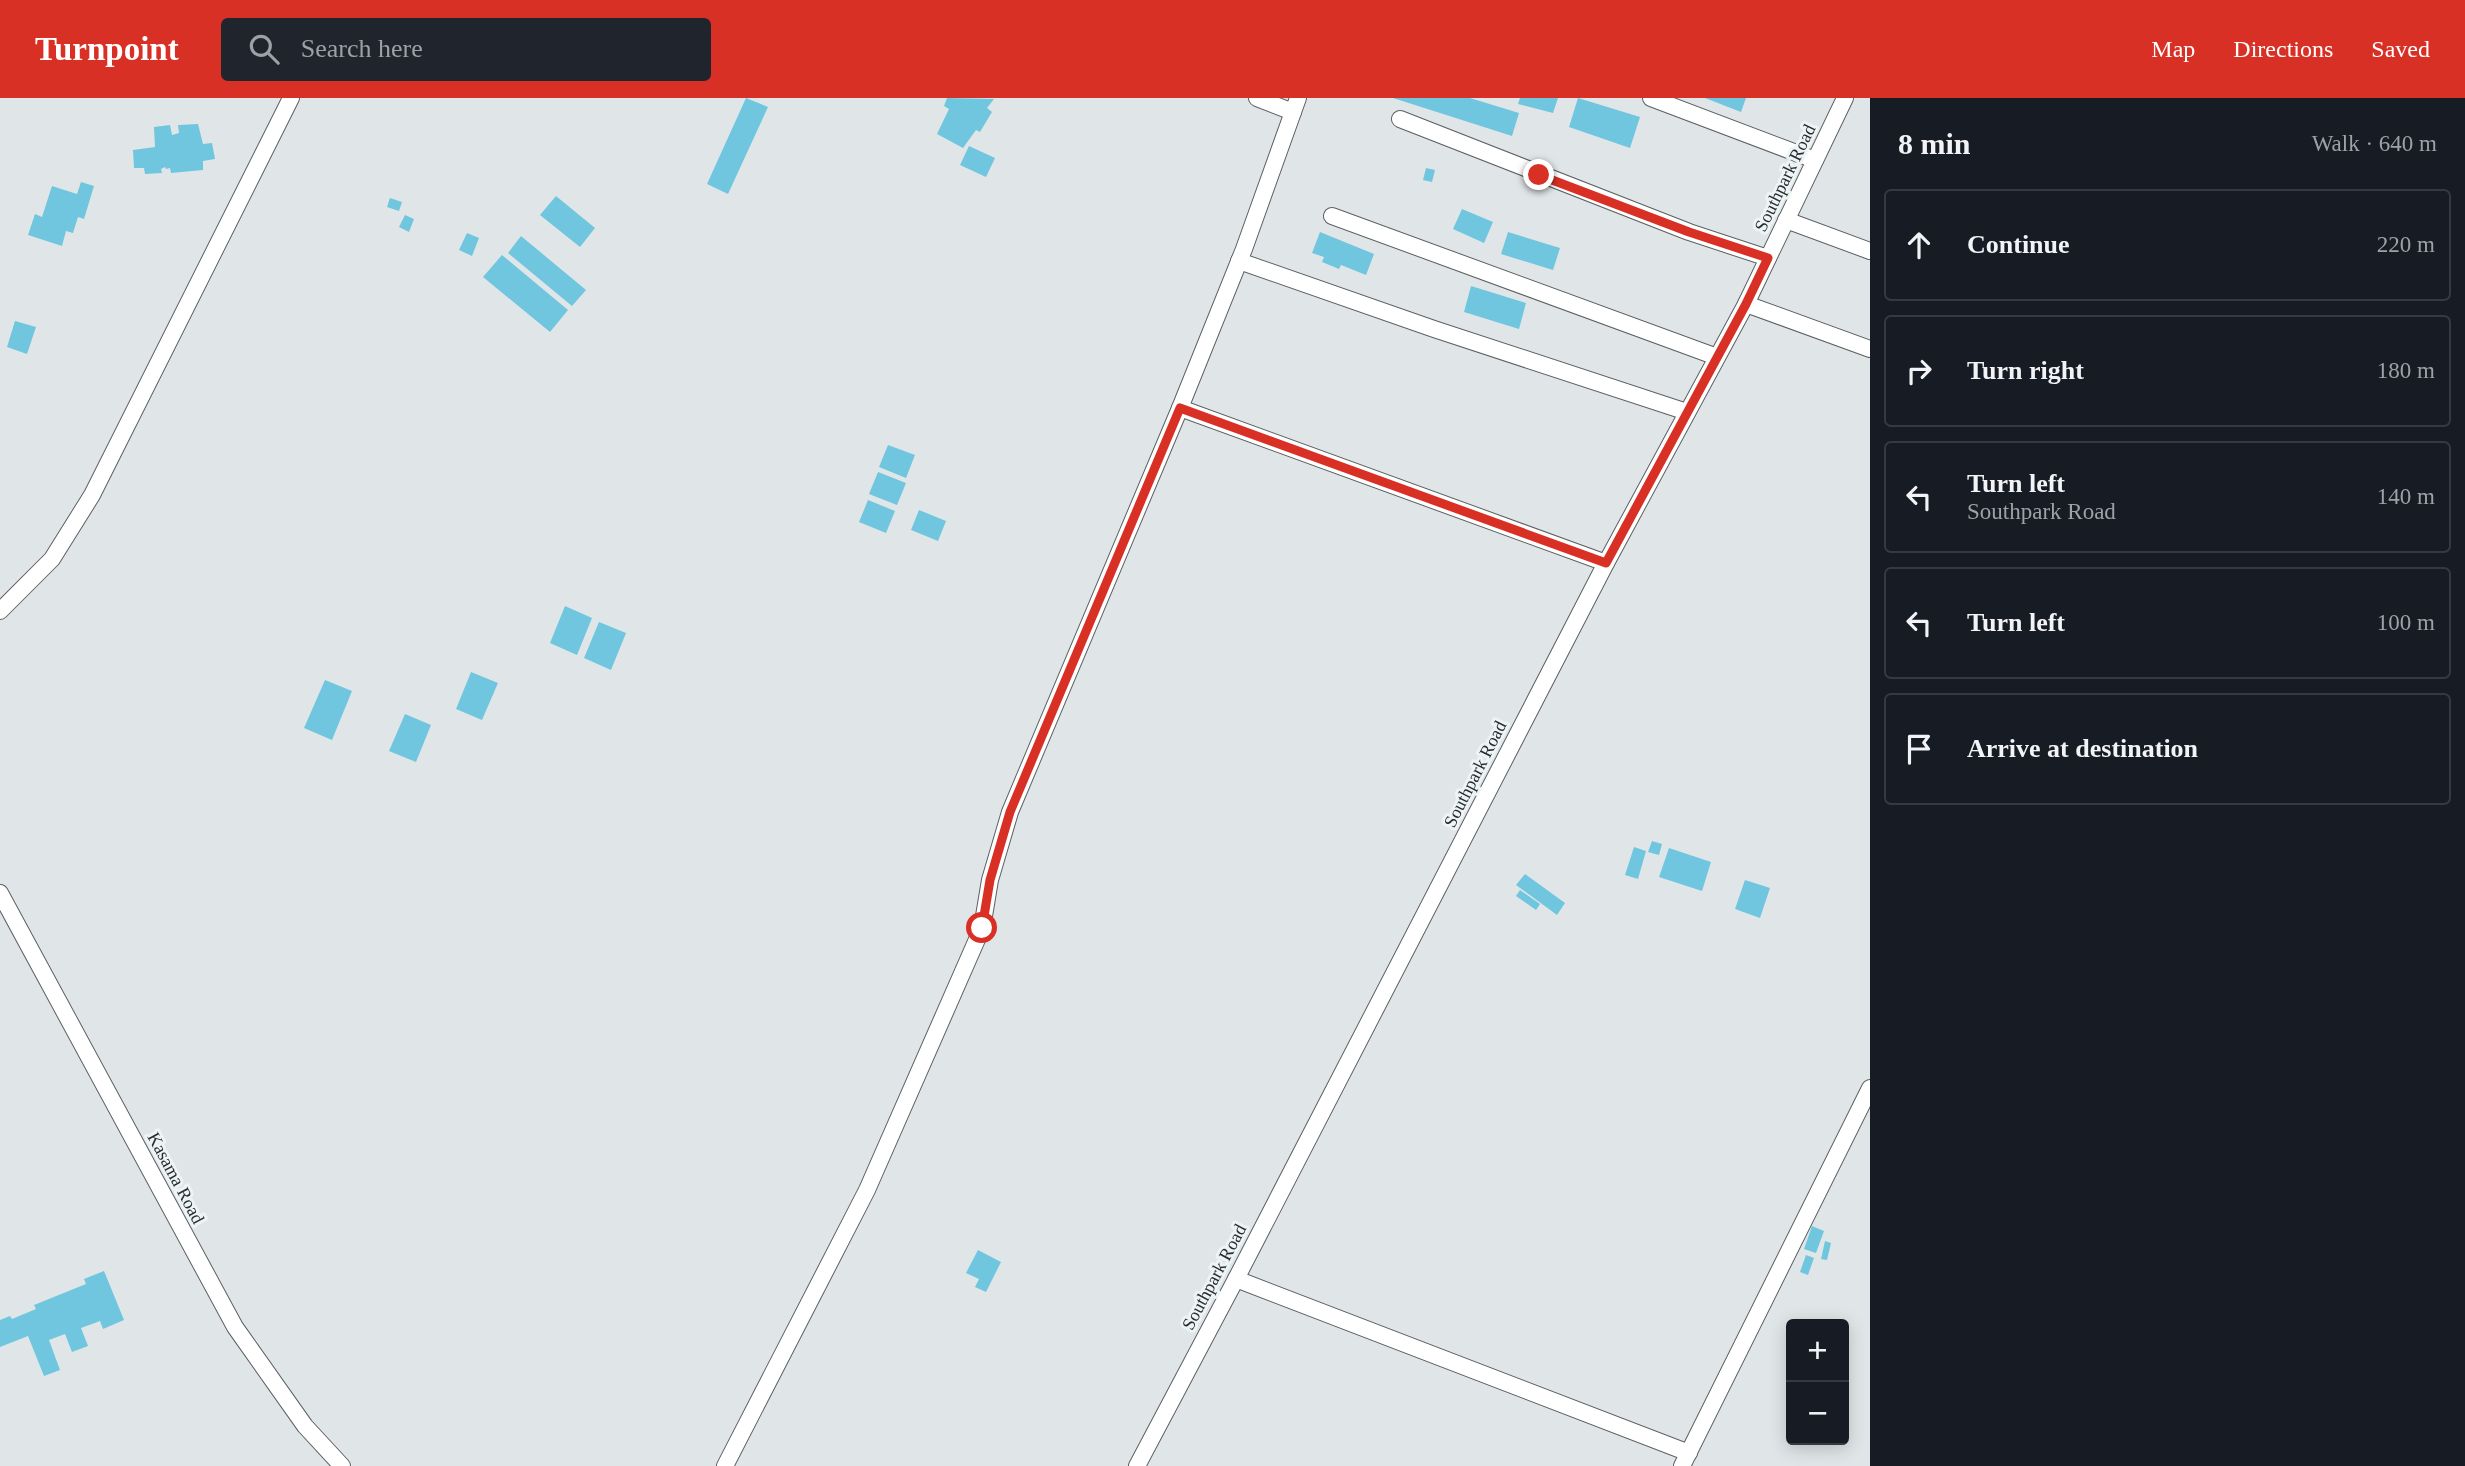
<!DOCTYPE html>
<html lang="en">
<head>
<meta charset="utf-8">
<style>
	body { margin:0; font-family:Georgia,serif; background:#20242c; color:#f1f3f6 }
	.controls { position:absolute; right:21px; bottom:21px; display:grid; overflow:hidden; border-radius:7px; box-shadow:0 4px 18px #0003 }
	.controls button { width:63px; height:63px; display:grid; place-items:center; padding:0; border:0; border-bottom:2px solid #363941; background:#171b24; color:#f1f3f6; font:35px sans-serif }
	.stop { position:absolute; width:21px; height:21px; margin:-16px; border:5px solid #d93025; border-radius:50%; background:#fff }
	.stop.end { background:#d93025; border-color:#fff; box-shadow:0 2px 7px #0008 }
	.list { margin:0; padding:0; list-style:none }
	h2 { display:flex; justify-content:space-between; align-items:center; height:91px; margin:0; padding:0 28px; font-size:30px }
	h2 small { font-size:23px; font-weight:400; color:#9ea1a6 }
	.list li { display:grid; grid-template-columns:46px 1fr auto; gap:21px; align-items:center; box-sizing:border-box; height:112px; margin:0 14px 14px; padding:0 14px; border:2px solid #363941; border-radius:7px }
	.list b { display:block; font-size:26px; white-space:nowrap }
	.list p { margin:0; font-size:23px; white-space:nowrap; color:#9ea1a6 }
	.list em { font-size:23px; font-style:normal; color:#9ea1a6 }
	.icon { flex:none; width:38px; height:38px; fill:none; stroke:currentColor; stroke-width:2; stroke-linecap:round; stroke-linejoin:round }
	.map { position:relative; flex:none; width:1870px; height:1368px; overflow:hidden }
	header { display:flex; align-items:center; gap:42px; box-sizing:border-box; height:98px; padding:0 35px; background:#d93025; color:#fff }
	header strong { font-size:33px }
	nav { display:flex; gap:38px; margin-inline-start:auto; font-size:24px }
	.search { width:490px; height:63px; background:#20242c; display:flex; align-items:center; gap:18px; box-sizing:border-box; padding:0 24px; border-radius:7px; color:#9ea1a6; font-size:26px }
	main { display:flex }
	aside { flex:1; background:#171b24 }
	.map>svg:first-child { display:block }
</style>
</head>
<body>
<header>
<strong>Turnpoint</strong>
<div class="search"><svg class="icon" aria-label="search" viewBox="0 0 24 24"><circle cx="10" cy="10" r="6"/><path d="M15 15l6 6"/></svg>Search here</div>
<nav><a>Map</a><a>Directions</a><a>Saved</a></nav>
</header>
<main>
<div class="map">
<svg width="1870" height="1368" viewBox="0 0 1870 1368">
	<rect width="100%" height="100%" fill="#e0e6e8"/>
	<g fill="#6fc6de">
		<polygon points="746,0 768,9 728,96 707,86"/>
		<polygon points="947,0 994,1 987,10 992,14 980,34 976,32 963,50 937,36 949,11 944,8"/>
		<polygon points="1393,0 1470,0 1519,15 1512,38"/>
		<polygon points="1520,0 1558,0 1553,15 1518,6"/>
		<polygon points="1578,0 1640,19 1630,50 1569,29"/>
		<polygon points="1705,0 1746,0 1741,14"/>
		<polygon points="198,26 203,46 212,45 215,61 203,63 203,72 171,75 170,70 166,71 165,69 161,71 162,75 145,76 144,70 134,70 133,52 155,49 154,29 170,27 172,37 179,35 178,27"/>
		<polygon points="969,48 995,60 986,79 960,67"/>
		<polygon points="1426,70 1435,72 1432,84 1423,82"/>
		<polygon points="81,84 94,88 84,121 78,119 73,135 66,133 62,148 28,137 35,116 42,119 52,88 77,96"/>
		<polygon points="556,98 595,130 580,149 540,117"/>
		<polygon points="390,100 402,104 399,113 387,109"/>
		<polygon points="1462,111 1493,124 1484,145 1453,131"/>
		<polygon points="405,117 414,121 409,134 399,129"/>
		<polygon points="1320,134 1374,156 1366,177 1341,167 1339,171 1322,164 1324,159 1312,155"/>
		<polygon points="1508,134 1560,150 1553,172 1501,156"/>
		<polygon points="467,135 479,140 472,158 459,152"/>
		<polygon points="521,138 586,192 572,208 508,155"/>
		<polygon points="502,157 568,212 550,234 483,179"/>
		<polygon points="1471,188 1526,205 1519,231 1464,214"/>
		<polygon points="15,223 36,229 27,256 7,249"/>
		<polygon points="888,347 915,357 906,380 879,369"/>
		<polygon points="878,374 906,385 897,407 869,396"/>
		<polygon points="868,402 895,413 886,435 859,424"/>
		<polygon points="919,412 946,423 938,443 911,432"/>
		<polygon points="565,508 592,520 577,557 550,545"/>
		<polygon points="599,524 626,535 611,572 584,560"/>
		<polygon points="471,574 498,585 482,622 456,611"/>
		<polygon points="325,582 352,593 332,642 304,630"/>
		<polygon points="405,616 431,627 416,664 389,653"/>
		<polygon points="1652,743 1662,746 1659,757 1648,754"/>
		<polygon points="1634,749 1646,753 1638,781 1625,777"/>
		<polygon points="1669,750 1711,764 1702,793 1659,779"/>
		<polygon points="1525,776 1565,805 1557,817 1516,787"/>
		<polygon points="1745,782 1770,790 1760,820 1735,811"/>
		<polygon points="1520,792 1540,806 1536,812 1516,798"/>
		<polygon points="1812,1128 1824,1133 1816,1155 1804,1151"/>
		<polygon points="1825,1143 1831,1145 1827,1162 1821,1161"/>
		<polygon points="978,1152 1001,1164 986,1194 975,1189 979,1181 966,1175"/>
		<polygon points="1806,1157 1814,1160 1808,1177 1800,1174"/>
		<polygon points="104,1173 124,1222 103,1231 100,1223 81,1230 88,1248 72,1254 65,1236 49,1242 60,1272 44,1278 28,1238 0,1249 0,1222 10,1218 12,1221 36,1211 34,1207 86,1186 84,1181"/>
	</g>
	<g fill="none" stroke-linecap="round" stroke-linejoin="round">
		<defs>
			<g id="minor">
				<polyline points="1257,0 1293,14"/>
				<polyline points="1651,0 1815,62"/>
				<polyline points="1400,21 1689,134 1768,160"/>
				<polyline points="1332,118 1717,259"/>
				<polyline points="1786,122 1870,153"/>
				<polyline points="1239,163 1434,231 1687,314"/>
				<polyline points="1746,206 1870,251"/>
				<polyline points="1180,310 1606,465"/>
				<polyline points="0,513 52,461 92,397 291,0"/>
				<polyline points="0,795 235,1229 305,1328 342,1368"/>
				<polyline points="1236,1181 1689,1355"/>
				<polyline points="725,1368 867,1092 982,830 990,782 1010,714 1180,310 1244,151 1298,0"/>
				<polyline points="1137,1368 1236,1181 1606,465 1746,206 1845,0"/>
				<polyline points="1682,1368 1870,990"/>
			</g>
		</defs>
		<use href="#minor" stroke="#5b6062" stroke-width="18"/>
		<use href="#minor" stroke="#fff" stroke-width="16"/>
	</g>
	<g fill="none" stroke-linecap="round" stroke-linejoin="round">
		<polyline stroke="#d93025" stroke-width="9" points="982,830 990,782 1010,714 1180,310 1606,465 1746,206 1768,160 1689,134 1539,77"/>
	</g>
	<g text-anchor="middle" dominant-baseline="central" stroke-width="6" stroke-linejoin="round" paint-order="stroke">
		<g font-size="18" fill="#292c2c" stroke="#edf4f5">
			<text transform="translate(1785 80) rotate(-64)">Southpark Road</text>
			<text transform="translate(1475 676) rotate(-63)">Southpark Road</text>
			<text transform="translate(176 1080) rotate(62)">Kasama Road</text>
			<text transform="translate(1214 1179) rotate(-62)">Southpark Road</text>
		</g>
	</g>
</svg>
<div class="controls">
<button>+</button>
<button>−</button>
</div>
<div class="stop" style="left:982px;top:830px"></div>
<div class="stop end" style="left:1539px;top:77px"></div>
</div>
<aside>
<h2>8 min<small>Walk · 640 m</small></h2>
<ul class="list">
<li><svg class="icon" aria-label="ahead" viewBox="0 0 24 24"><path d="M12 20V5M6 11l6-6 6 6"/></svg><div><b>Continue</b></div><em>220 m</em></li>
<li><svg class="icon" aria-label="right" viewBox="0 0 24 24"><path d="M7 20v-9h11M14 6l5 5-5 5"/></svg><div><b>Turn right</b></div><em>180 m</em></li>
<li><svg class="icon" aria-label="left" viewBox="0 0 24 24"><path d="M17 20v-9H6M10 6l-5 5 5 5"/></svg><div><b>Turn left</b><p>Southpark Road</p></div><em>140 m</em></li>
<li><svg class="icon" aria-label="left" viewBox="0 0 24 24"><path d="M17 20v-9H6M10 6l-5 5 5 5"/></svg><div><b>Turn left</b></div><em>100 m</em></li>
<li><svg class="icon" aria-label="arrive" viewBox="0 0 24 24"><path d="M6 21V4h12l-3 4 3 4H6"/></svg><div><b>Arrive at destination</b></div></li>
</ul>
</aside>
</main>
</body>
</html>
